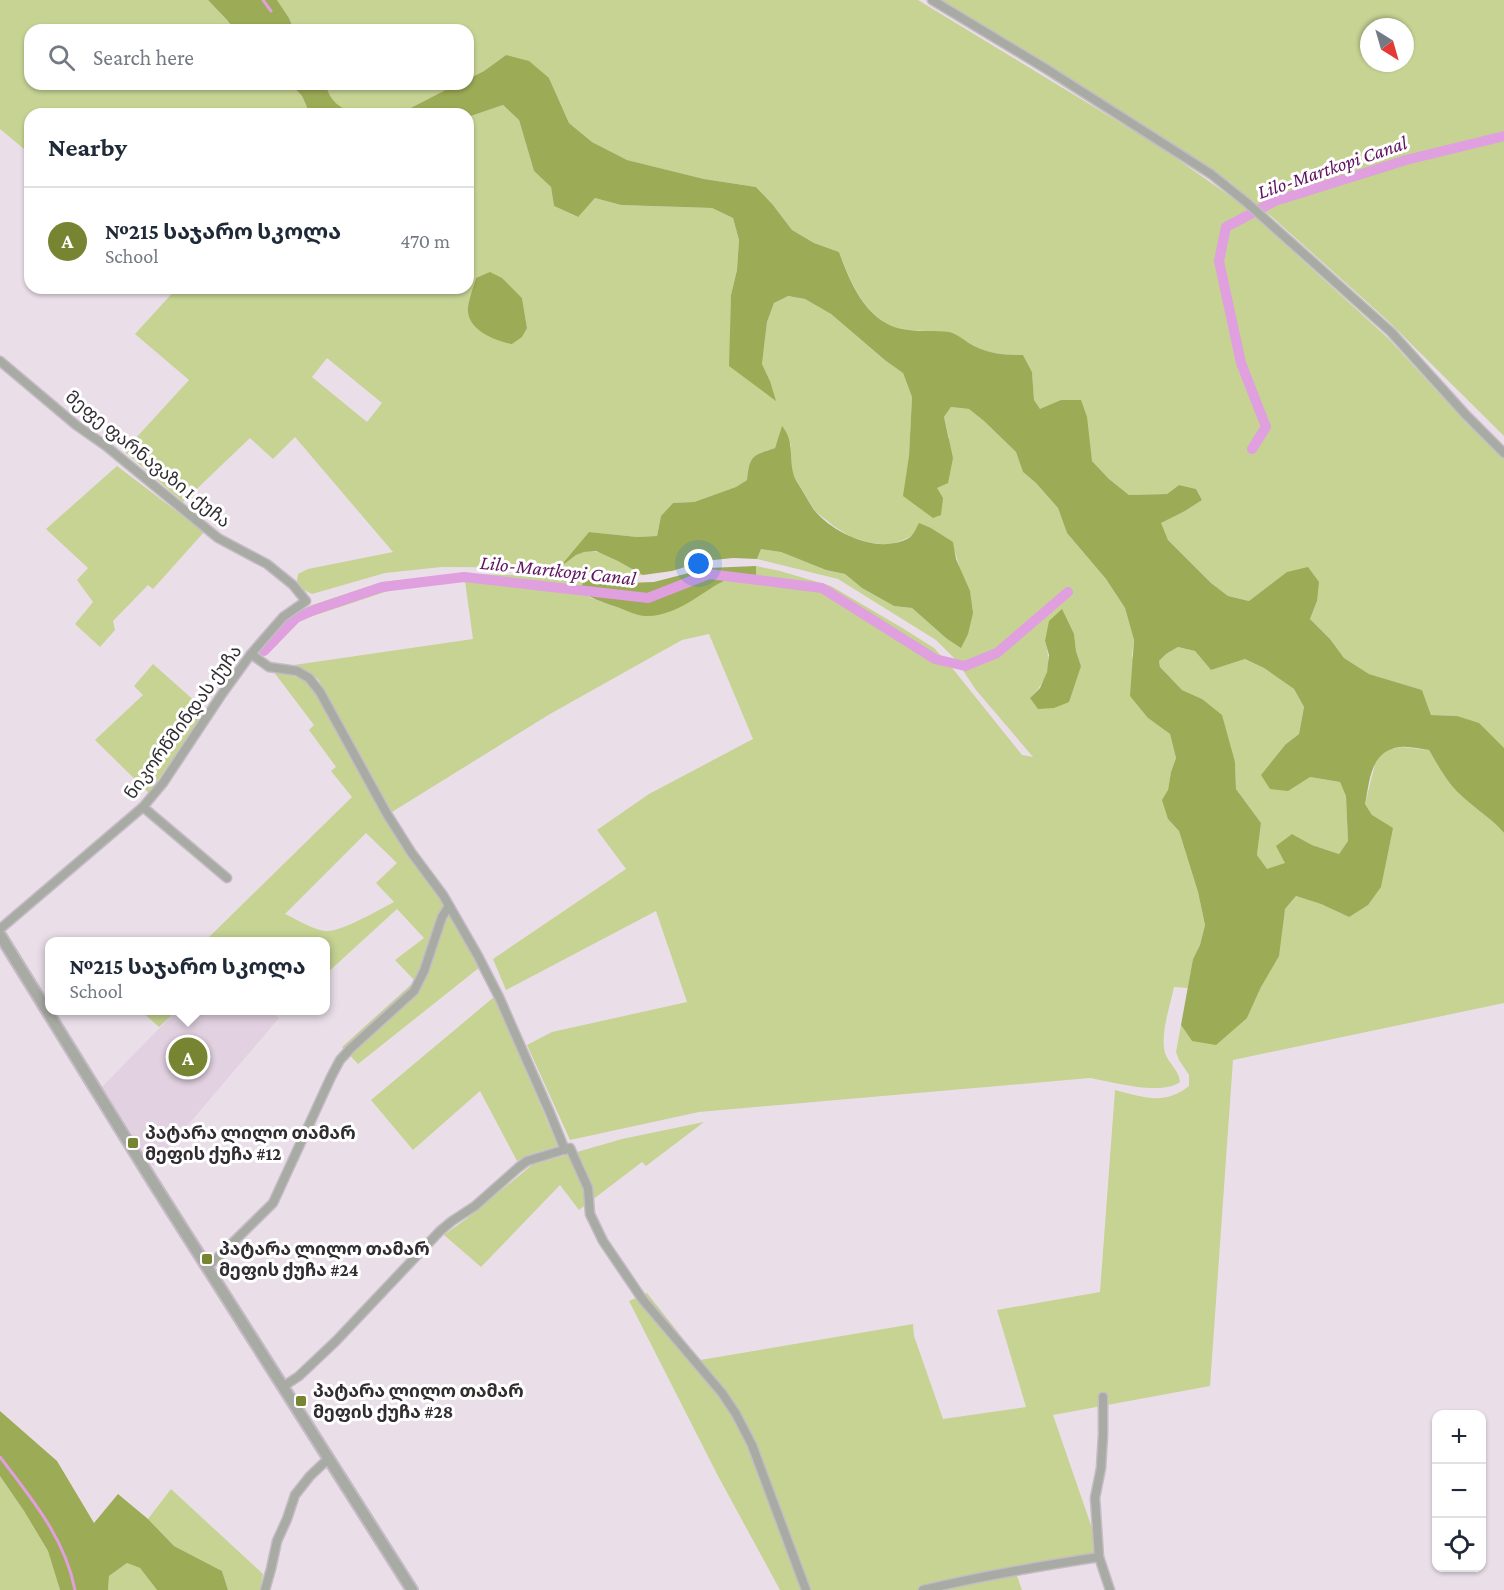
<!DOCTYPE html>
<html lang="en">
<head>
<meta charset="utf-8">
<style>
	body { margin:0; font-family:"Crimson Pro","Noto Sans Georgian",serif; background:#f2f2f3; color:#1f2937 }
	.controls { position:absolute; right:18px; bottom:18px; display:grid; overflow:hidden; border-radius:12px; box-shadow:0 2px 4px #0004 }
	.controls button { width:54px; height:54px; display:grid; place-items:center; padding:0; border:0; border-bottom:2px solid #e0e1e3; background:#fff; color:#1f2937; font:30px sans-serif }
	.compass { position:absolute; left:1360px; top:18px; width:54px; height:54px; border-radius:50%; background:#fff; box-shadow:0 2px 4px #0004; rotate:143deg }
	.you { position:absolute; left:699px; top:564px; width:21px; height:21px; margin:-15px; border:4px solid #fff; border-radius:50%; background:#1a73e8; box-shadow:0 0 0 9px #1a73e833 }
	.badge { display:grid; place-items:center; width:39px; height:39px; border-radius:50%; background:#778432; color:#fff; font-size:20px; font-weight:700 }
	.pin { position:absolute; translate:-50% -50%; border:3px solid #fff; box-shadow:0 2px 6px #0006 }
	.popup { position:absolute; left:45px; top:937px; width:285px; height:78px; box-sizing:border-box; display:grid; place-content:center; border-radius:12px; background:#fff; filter:drop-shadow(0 2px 4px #0005); font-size:20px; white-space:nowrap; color:#747a83 }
	.popup b { font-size:22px; color:#1f2937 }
	.popup::after { content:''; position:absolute; left:50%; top:100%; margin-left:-12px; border:12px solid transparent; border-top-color:#fff }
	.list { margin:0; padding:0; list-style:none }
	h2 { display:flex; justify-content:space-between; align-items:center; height:78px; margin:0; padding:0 24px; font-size:26px }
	h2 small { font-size:20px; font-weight:400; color:#747a83 }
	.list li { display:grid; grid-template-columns:39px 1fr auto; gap:18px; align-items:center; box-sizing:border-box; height:108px; padding:0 24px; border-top:2px solid #e0e1e3 }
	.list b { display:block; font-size:22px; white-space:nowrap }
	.list p { margin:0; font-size:20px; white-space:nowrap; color:#747a83 }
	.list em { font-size:20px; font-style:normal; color:#747a83 }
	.icon { flex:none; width:33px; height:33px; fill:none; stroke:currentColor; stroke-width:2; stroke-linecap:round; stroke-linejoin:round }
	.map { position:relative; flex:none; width:1504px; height:1590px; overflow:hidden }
	.search { position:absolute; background:#fff; box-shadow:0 2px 4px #0004; left:24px; top:24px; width:450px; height:66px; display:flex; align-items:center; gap:15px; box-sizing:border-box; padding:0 21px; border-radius:18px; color:#747a83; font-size:22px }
	.panel { position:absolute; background:#fff; box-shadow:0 2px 4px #0004; left:24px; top:108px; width:450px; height:186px; border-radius:18px }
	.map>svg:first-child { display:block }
</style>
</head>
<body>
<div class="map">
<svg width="1504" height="1590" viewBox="0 0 1504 1590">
	<rect width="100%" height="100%" fill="#eadfe9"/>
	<polygon fill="#e2d1e1" points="176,1011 271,1011 279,1018 153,1166 102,1087"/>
	<g fill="#c6d393" fill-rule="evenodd">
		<polygon points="0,0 208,0 227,20 235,30 30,30 30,84 291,84 302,96 310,114 30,114 30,154 0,129"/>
		<path d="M277 0H918L1160 147 1240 203 1389 339 1468 425 1504 458V748L1457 716 1431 715 1422 690 1369 674 1344 658 1330 639 1310 619 1317 601 1287 573 1249 601 1228 596 1211 583 1168 540 1160 523 1185 511 1202 500 1196 489 1179 485 1167 494 1129 495 1109 479 1092 461 1089 444 1061 400 1040 410 1034 400 1032 372 1023 355C1004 355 991 354 974 346 966 342 958 334 949 333 936 330 922 332 908 330 868 326 852 285 839 252L814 243 792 230 773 205 756 187 704 179 627 160 592 142 569 123 549 78 506 55 484 71 468 79V30H294L289 18Z"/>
		<path d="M935 0H1504V436L1387 320 1271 216 1258 207 1230 182 1111 105ZM1369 27H1405V63H1369Z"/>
		<path d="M326 84H457L403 112C393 115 384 114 374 114 350 114 331 111 326 84Z"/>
		<path d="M503 105 519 120 534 171 551 187 554 206 577 217 595 198 621 205 712 208 733 218 739 240 737 270 731 295 730 366 770 381 762 364 767 322 774 303 787 296 805 299 831 314 886 361 903 373 912 397 909 456 937 488 949 437 944 417 951 407 969 409 984 421 1016 452 1023 472 1036 483 1058 508 1067 533 1106 579 1125 608 1134 640 1132 655 1148 718 1170 734 1176 758 1171 772 1168 790V819L1179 831 1198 892 1205 925 1200 945 1193 959 1188 988 1174 987C1170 1006 1160 1034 1165 1053 1169 1064 1179 1070 1180 1082 1161 1096 1113 1082 1090 1078L699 1112 570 1140 527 1045 552 1032 687 1002 656 911 506 990 493 959 626 869 597 830 649 794 753 739 709 634 682 640 550 714 392 812 318 679 294 665 473 639 465 581 397 588 310 617 306 616 284 634 277 645 264 654 259 651 290 615 312 605 382 582 436 576 470 574 557 576 584 579 580 591 591 598 632 612 691 601 725 579 739 576 756 577V566L780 571 831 586 904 629 934 648 953 669 1022 755 1033 757 976 690 956 660 936 640 838 579 757 559 761 549 781 552 826 570 845 574 862 588 894 606 912 608 946 638 962 575 952 542 931 528 891 545 871 543 851 537 835 527 815 511 793 475 790 463 791 445 782 427 775 448C753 455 750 456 747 480L736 487 694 502 673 503 661 516 657 536 637 537 589 532 563 565C568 561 572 557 578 554 599 544 625 565 643 575L620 577 559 568 442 567 385 573 312 594 304 590 297 581 298 574 308 569 393 552 295 437 273 459 250 438 183 502 124 451 189 380 135 334 177 288H468V117ZM476 278 512 289 522 298 527 328 472 295ZM327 358 382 403 367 422 312 377ZM1074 634 1076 651 1081 666 1030 698C1048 680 1052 665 1045 641Z"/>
		<polygon points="117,466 204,532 153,589 148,585 113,621 115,630 100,647 75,624 93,602 77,580 88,568 46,529"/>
		<polygon points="1178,647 1195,651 1211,670 1245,659 1264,668 1294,689 1304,707 1299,734 1286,744 1310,777 1340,782 1346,795 1348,841 1339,854 1312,845 1292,834 1286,863 1267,870 1257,855 1261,823 1236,789 1235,762 1202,699 1182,690 1160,667 1159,661 1166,654"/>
		<polygon points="153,664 206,711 149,793 95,740 143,695 134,686"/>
		<path d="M273 671 305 679 309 682 318 695 401 845 441 897 480 967 358 1064 342 1047 415 981 395 960 424 938 397 909 326 974V942H204L352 797 331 771 336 767 309 730 314 725ZM366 833 397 863 376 883 394 902C380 909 340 933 325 931 311 929 298 920 285 914Z"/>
		<path d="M1402 747 1429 750C1436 762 1443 775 1452 786 1467 804 1490 816 1504 833V1003L1233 1060 1210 1386 1053 1415 1103 1560 1017 1576 1022 1590H780L717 1474 629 1301 647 1293 700 1360 913 1324 914 1336 943 1419 1026 1407 997 1310 1100 1292 1115 1090C1143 1097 1164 1106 1189 1086V1075L1179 1060 1176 1052 1181 1025 1192 1041 1247 1018 1261 987 1285 909 1296 896 1321 904 1349 917 1372 815 1365 804 1376 760 1386 750Z"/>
		<polygon points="494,997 558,1146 528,1155 517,1161 480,1091 413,1150 371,1100"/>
		<polygon points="141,1011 176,1011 159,1027"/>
		<polygon points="704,1122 646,1166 642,1162 579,1210 560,1185 481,1267 444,1235 466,1219 532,1165 622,1139"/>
		<polygon points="0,1476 24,1511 48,1551 60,1590 0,1590"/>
		<polygon points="171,1489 263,1574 260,1590 228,1590 222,1571 174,1546 148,1519"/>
		<polygon points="127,1563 140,1568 157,1590 108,1590 109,1576"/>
	</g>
	<g fill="#9cab55" fill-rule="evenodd">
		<polygon points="208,0 277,0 289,18 294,30 235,30 227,20"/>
		<path d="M506 55 529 61 549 78 569 123 592 142 627 160 704 179 756 187 773 205 792 230 814 243 839 252C851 285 868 326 908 330 922 332 936 330 949 332 958 334 966 342 974 346 991 354 1004 355 1023 355L1032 372 1034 400 1040 409 1061 400H1081L1087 417 1092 461 1109 479 1129 495 1167 494 1179 485 1196 489 1202 500 1185 511 1161 523 1168 540 1211 583 1228 596 1249 601 1287 572 1308 567 1319 582 1317 601 1310 619 1330 639 1344 658 1369 674 1422 690 1431 715 1457 716 1479 723 1504 748V833C1490 816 1467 804 1452 786 1443 775 1436 762 1429 750 1420 749 1409 746 1400 747 1370 751 1370 780 1365 804L1372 815 1393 828 1381 887 1368 905 1349 917 1321 904 1296 896 1285 909 1279 956 1261 987 1247 1018 1216 1045 1192 1041 1181 1025 1193 959 1200 945 1205 925 1198 892 1179 831 1168 819 1162 800 1168 790 1171 772 1176 758 1170 734 1148 718 1130 696 1134 640 1125 608 1106 579 1067 533 1058 508 1036 483 1023 472 1016 452 984 421 969 409 951 407 944 417 953 458 948 483 937 488 943 498 941 515 933 518 903 496 909 456 912 397 903 373 886 361 831 314 805 299 788 296 774 303 767 322 762 364 770 381 776 401 729 366 731 295 737 270 739 240 733 218 712 208 621 205 595 198 578 217 554 206 551 187 534 171 519 120 503 105 468 117V114H396L403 112 457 84H468V79L484 71ZM1178 647 1195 651 1211 670 1245 659 1264 668 1294 689 1304 707 1299 734 1286 744 1261 775 1270 789 1288 791 1310 777 1340 782 1346 796 1348 841 1339 854 1312 845 1292 834 1276 846 1285 863 1267 869 1257 855 1261 823 1236 789 1235 762 1222 715 1202 699 1182 690 1160 667 1159 661 1166 654Z"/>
		<path d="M291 84H326C329 101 340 108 355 114H310L302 96Z"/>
		<path d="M490 272 502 278 522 298 527 328 522 337 512 344C496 341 469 331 468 311 467 305 474 285 476 278Z"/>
		<path d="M782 426C797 444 786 463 797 482 803 491 808 501 814 510 834 534 879 555 909 538 914 535 916 528 919 523L931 528 953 542 956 559 970 591 973 613 968 634 961 648 946 638 912 608 894 606 862 588 845 574 826 570 781 552 761 549 757 559 733 558 704 561 672 571 643 575 618 561 596 551 584 552 576 555 559 568 589 532 637 537 657 536 661 516 673 503 694 502 736 487 747 480C750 456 751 456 775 448Z"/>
		<path d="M756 566V577C724 575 719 584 693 600 680 608 661 617 645 616 634 615 624 609 614 606 602 602 591 598 580 591L584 579 627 583 654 582 708 568Z"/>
		<polygon points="1062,609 1074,634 1076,651 1081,666 1069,702 1054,708 1038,709 1030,698 1040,688 1047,672 1049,655 1045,641 1049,621"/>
		<polygon points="0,1411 57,1461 94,1523 118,1494 148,1519 174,1546 222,1571 228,1590 157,1590 140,1568 127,1563 109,1576 108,1590 60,1590 48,1551 24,1511 0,1476"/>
	</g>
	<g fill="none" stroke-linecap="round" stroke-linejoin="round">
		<g stroke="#e09fde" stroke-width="3">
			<polyline points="263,0 271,11"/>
			<path d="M0 1457C31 1498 65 1538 75 1590"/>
		</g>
		<g stroke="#e09fde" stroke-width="10">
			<polyline points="1252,449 1266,427 1241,363 1219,261 1226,227 1275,201 1406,160 1504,136"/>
			<polyline points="264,651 296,618 314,610 382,587 464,577 648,598 709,574 822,588 935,659 965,666 997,653 1068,592"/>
		</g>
		<defs>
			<g id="minor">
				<polyline points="932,0 1048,70 1211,174 1246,202 1391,332 1466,415 1504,453"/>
				<polyline points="0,361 76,425 106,446 218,538 267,564 293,585 306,601 283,617 251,654 222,694 163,783 143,807 0,929"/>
				<polyline points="251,654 269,667 297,671 309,678 320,692 387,814 411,852 443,895 478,956 499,997 550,1113 565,1150"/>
				<polyline points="143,807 227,878"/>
				<polyline points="208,1267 273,1203 331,1077 340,1060 351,1048 414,991 424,971 442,917 449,906"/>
				<polyline points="284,1386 299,1376 336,1341 440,1231 452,1221 475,1206 519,1167 527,1161 570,1148 588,1188 590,1214 603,1241 643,1300 722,1393 736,1414 752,1445 806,1590"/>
				<polyline points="1103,1397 1103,1435 1101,1468 1095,1498 1099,1557 1110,1590"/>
				<polyline points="265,1590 271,1569 277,1541 287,1519 295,1495 310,1476 329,1458"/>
				<path d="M923 1590C981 1576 1040 1566 1099 1557"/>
			</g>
			<polyline id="tertiary" points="0,935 153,1182 412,1590"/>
		</defs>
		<use href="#minor" stroke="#c5bbc4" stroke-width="11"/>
		<use href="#tertiary" stroke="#c5bbc4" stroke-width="14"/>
		<use href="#minor" stroke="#a8aaa4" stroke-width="8"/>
		<use href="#tertiary" stroke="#a8aaa4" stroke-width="10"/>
	</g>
	<g fill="#778432" stroke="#fff" stroke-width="2">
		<rect x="127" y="1137" width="12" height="12" rx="3"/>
		<rect x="201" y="1253" width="12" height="12" rx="3"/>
		<rect x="295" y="1395" width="12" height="12" rx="3"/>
	</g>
	<g text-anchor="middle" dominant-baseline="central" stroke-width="6" stroke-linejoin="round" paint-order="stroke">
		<g font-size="18" fill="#322d31" stroke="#fff">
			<text transform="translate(148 459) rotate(39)">მეფე ფარნავაზი I ქუჩა</text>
			<text transform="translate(183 722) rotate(-54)">ნიკორწმინდას ქუჩა</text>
		</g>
		<g font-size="18" font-weight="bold" fill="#322d31" stroke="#fff" text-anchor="start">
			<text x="145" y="1133">პატარა ლილო თამარ<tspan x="145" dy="21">მეფის ქუჩა #12</tspan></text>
			<text x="219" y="1249">პატარა ლილო თამარ<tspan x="219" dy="21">მეფის ქუჩა #24</tspan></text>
			<text x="313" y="1391">პატარა ლილო თამარ<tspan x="313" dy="21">მეფის ქუჩა #28</tspan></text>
		</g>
		<g font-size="20" font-style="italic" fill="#5f1260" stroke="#fff">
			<text transform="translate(1332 167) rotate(-19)">Lilo-Martkopi Canal</text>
			<text transform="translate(558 570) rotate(6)">Lilo-Martkopi Canal</text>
		</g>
	</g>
</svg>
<div class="controls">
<button>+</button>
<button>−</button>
<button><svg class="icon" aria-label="locate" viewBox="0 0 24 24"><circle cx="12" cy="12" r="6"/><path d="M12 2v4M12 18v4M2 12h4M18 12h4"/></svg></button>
</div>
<svg class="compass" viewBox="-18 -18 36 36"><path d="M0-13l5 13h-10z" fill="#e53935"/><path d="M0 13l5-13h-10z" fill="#747a83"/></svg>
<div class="you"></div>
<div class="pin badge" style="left:188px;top:1057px">A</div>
<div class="popup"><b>№215 საჯარო სკოლა</b>School</div>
<div class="search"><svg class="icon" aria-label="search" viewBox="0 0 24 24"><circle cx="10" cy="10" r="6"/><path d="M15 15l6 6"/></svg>Search here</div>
<section class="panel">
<h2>Nearby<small></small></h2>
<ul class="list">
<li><span class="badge">A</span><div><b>№215 საჯარო სკოლა</b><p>School</p></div><em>470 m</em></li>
</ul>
</section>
</div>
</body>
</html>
